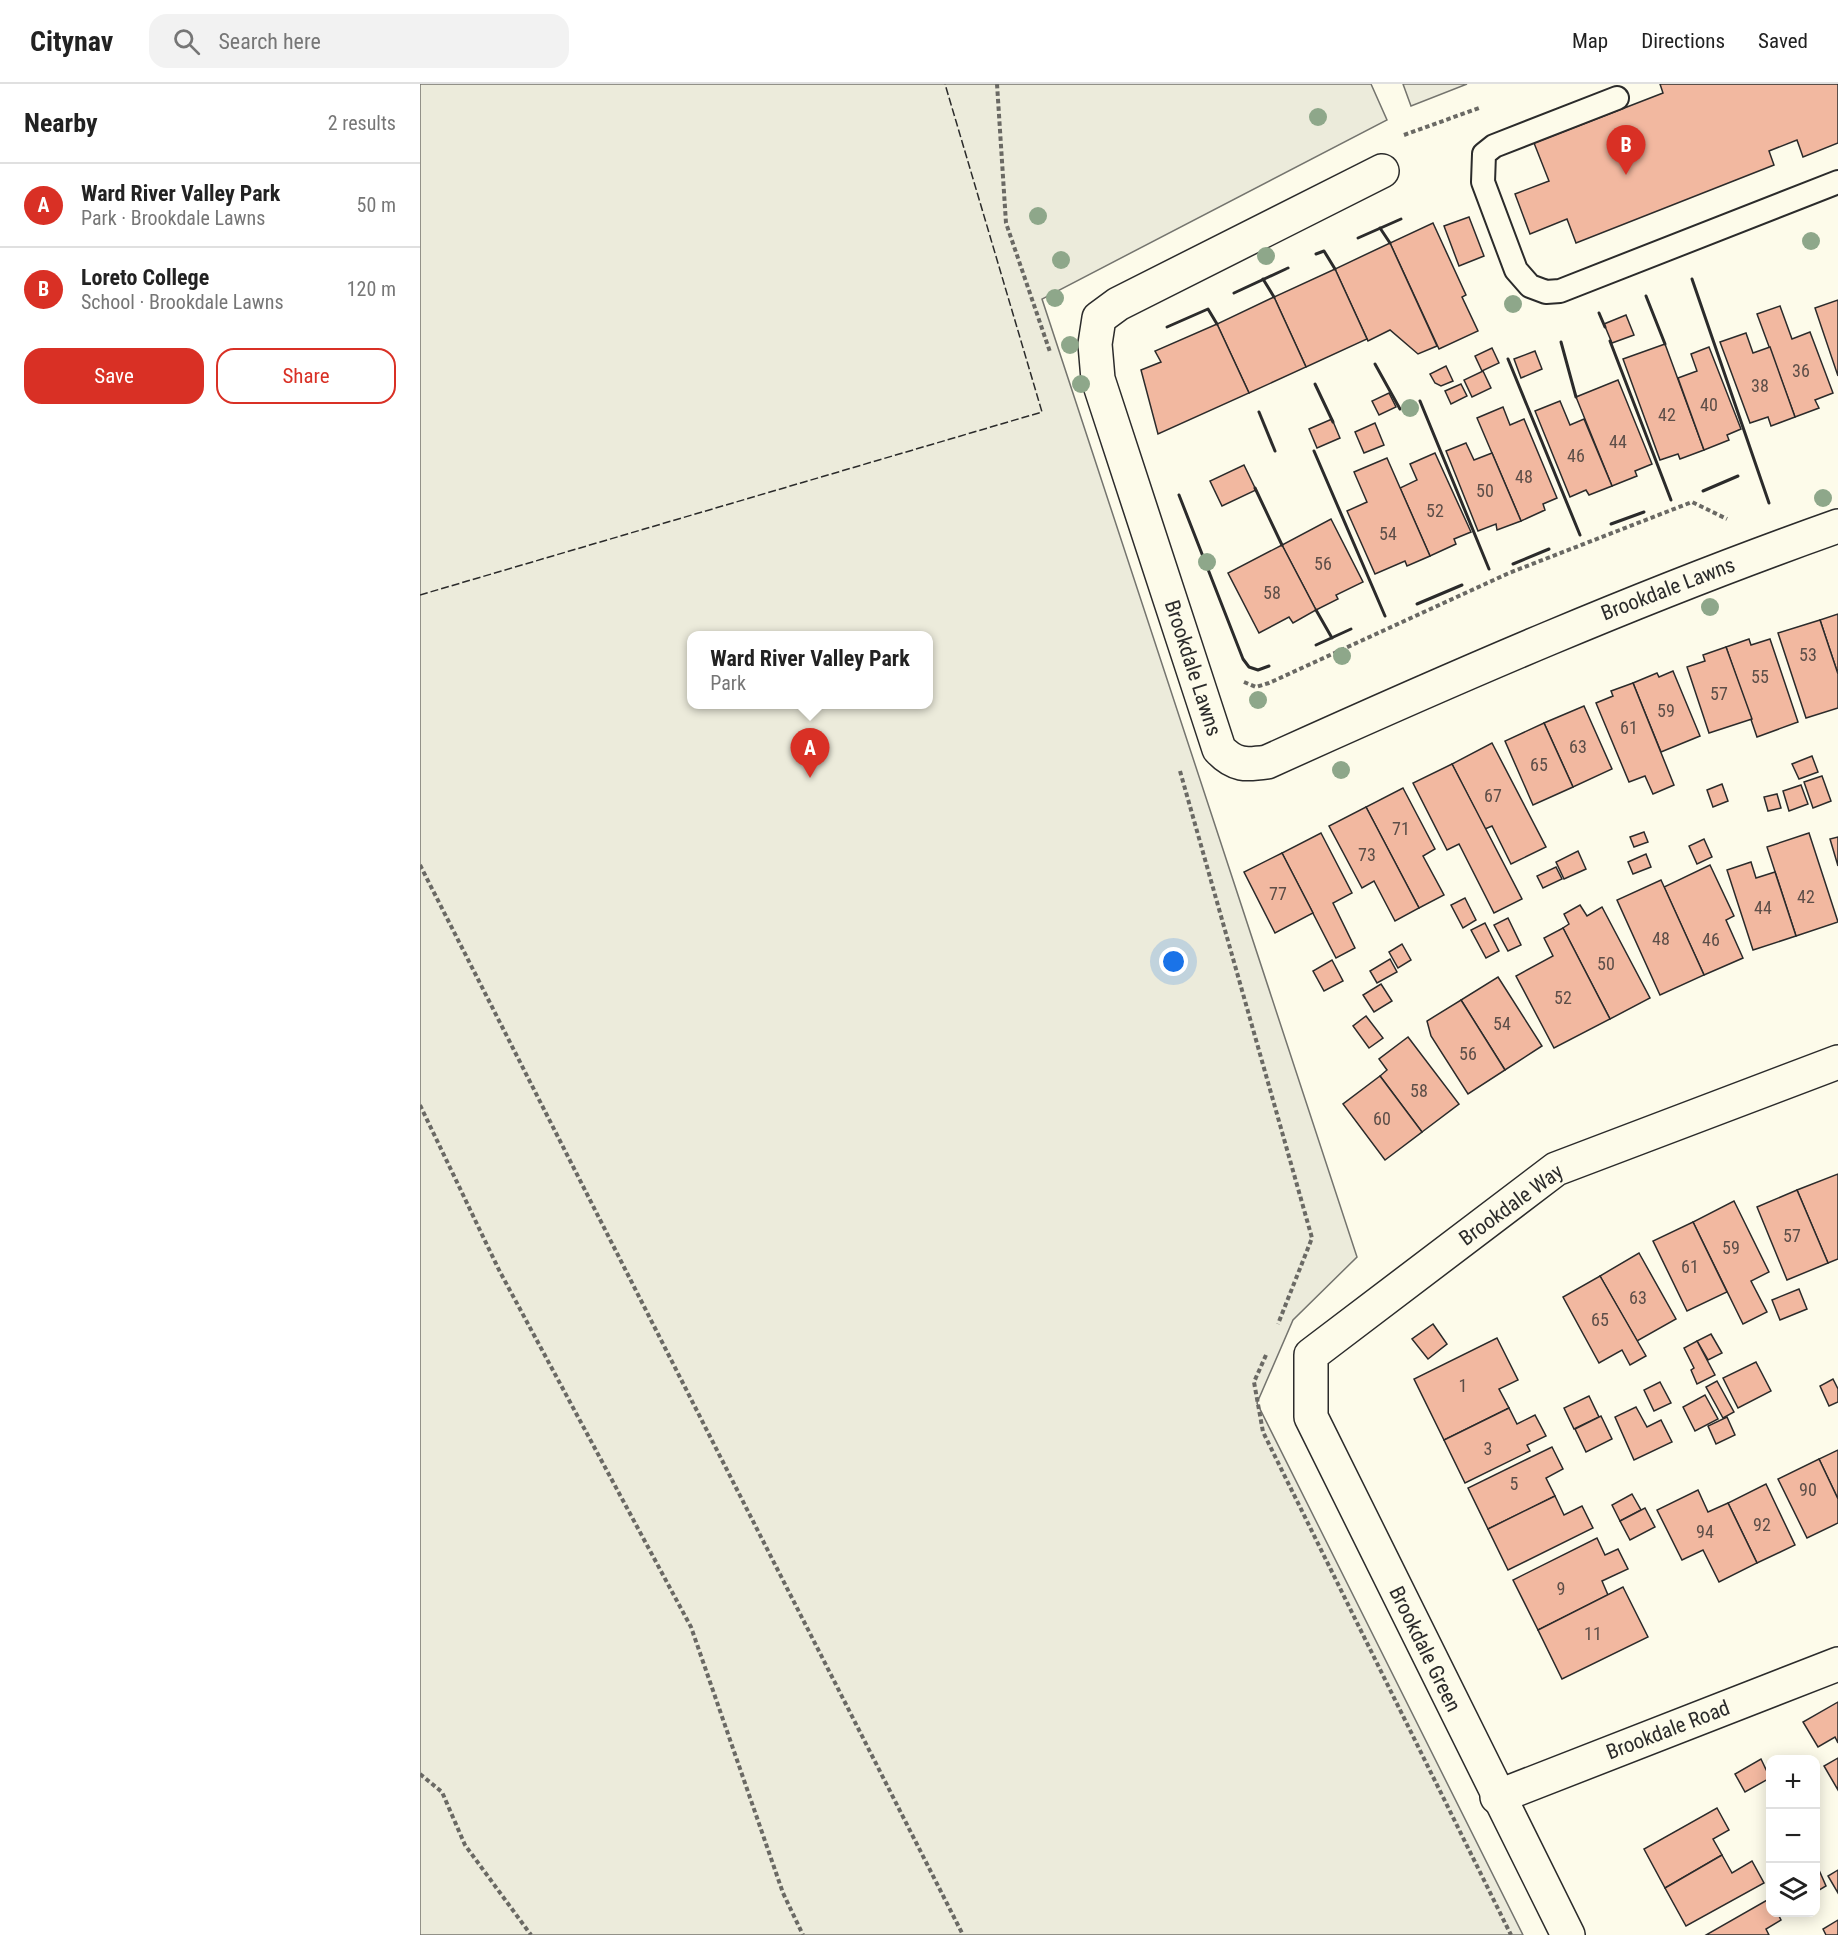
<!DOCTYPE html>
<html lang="en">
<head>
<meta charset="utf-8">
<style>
	body { margin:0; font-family:"Roboto Condensed",sans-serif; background:#f2f2f2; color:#222 }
	.controls { position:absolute; right:18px; bottom:18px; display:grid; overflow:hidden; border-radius:12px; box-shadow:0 3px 15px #0003 }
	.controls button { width:54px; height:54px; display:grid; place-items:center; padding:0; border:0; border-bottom:2px solid #e0e0e0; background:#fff; color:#222; font:30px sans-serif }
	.you { position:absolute; left:754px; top:878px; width:21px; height:21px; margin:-15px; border:4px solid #fff; border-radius:50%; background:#1a73e8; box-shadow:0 0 0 9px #1a73e833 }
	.badge { display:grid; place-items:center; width:39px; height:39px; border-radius:50%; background:#d93025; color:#fff; font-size:20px; font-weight:700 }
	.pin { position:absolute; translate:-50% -50px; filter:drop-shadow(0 2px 3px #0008) }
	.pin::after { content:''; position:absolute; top:32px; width:21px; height:18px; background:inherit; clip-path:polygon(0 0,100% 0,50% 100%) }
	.popup { position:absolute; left:267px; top:547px; width:246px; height:78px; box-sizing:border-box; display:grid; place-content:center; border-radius:12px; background:#fff; filter:drop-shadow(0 2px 4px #0005); font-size:20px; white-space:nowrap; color:#767676 }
	.popup b { font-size:22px; color:#222 }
	.popup::after { content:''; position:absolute; left:50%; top:100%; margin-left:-12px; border:12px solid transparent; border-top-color:#fff }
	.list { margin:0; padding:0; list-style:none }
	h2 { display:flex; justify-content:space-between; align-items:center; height:78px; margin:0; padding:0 24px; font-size:26px }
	h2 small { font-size:20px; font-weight:400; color:#767676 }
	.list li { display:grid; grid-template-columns:39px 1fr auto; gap:18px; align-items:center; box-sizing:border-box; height:84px; padding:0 24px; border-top:2px solid #e0e0e0 }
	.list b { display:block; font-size:22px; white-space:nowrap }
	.list p { margin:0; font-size:20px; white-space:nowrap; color:#767676 }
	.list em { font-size:20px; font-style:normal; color:#767676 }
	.actions { display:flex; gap:12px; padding:18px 24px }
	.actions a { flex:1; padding:14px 0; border:2px solid #d93025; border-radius:18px; text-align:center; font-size:21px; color:#d93025 }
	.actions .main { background:#d93025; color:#fff }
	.icon { flex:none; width:33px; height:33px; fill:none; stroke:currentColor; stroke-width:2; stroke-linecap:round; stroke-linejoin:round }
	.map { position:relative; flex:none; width:1418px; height:1851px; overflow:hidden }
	header { display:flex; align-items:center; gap:36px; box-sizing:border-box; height:84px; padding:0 30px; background:#fff; border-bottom:2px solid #e0e0e0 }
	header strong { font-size:28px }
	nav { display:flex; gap:33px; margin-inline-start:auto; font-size:21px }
	.search { width:420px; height:54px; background:#f2f2f2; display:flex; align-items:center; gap:15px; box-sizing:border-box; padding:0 21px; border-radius:18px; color:#767676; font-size:22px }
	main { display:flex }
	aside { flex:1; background:#fff }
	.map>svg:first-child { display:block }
</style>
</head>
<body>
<header>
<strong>Citynav</strong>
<div class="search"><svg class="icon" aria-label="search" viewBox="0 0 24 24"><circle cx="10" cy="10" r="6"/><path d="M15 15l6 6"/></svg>Search here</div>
<nav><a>Map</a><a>Directions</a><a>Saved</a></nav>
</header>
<main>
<aside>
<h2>Nearby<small>2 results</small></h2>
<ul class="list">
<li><span class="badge">A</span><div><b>Ward River Valley Park</b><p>Park · Brookdale Lawns</p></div><em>50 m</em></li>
<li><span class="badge">B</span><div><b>Loreto College</b><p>School · Brookdale Lawns</p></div><em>120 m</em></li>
</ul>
<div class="actions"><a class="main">Save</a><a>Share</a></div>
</aside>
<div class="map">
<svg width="1418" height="1851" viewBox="0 0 1418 1851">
	<rect width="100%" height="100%" fill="#fdfbea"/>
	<g fill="#ecebdb" stroke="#74746e" stroke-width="1.5" fill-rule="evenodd">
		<path d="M0 0H951L967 36 622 215 937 1173 873 1236 837 1319 1103 1851H0ZM272 552H508V620H272Z"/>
		<polygon points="983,0 1047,0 991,22"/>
	</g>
	<g fill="#f2b8a0" stroke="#2b2b2b" stroke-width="1.5">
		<polygon points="1240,0 1418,0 1418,59 1383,73 1377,56 1349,67 1354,81 1156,159 1147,135 1110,150 1095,110 1129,97 1114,59 1243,9"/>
		<polygon points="1049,133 1064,172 1039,182 1024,142"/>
		<polygon points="1013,139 1046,211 1042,213 1058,247 1019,265 970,159"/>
		<polygon points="970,159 1017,262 998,270 970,246 948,257 915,185"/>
		<polygon points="915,185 947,255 886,283 854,213"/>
		<polygon points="854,213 886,283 829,309 797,240"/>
		<polygon points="1418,216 1418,292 1395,224"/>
		<polygon points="1360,222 1372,255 1390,248 1413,309 1395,316 1399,324 1375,333 1337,230"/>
		<polygon points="1206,231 1214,251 1192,259 1184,240"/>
		<polygon points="797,240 829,309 738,350 721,286 741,278 735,267"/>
		<polygon points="1326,249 1333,269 1350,263 1375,333 1351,342 1348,333 1330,339 1300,258"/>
		<polygon points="1245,260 1284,366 1260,375 1258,370 1240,376 1203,275"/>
		<polygon points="1289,263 1321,345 1307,351 1309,356 1284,366 1258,294 1277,287 1271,270"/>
		<polygon points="1072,264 1079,279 1062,287 1055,272"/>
		<polygon points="1115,267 1122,285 1101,294 1094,275"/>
		<polygon points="1026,282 1033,297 1021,302 1015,299 1010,290"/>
		<polygon points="1063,287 1071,304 1052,313 1044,296"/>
		<polygon points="1198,296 1232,380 1215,387 1217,392 1192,402 1156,313"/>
		<polygon points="1041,300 1047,312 1031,320 1025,307"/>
		<polygon points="969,309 976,323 959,331 952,317"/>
		<polygon points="1140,317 1150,341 1164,335 1192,402 1169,411 1166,406 1150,413 1115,327"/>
		<polygon points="1083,323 1090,341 1104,335 1137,414 1123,420 1125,426 1101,437 1057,334"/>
		<polygon points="912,335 920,354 897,364 889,345"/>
		<polygon points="955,339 964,361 944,369 935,348"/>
		<polygon points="1046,359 1054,376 1072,369 1101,437 1077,446 1076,440 1058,447 1026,367"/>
		<polygon points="1015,369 1051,448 1034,455 1036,460 1010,472 980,404 997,396 990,380"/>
		<polygon points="967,374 1010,472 987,482 985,477 955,490 927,427 947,418 934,388"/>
		<polygon points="824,381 836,406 802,422 790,397"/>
		<polygon points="911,435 943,498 916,511 918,515 896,526 862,461"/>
		<polygon points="862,461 896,526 873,539 869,533 839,549 808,489"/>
		<polygon points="1418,530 1418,590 1400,536"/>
		<polygon points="1400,536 1418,590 1418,624 1386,634 1358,549"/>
		<polygon points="1329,555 1331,561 1350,555 1378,638 1337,653 1306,563"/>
		<polygon points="1306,563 1332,635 1289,649 1267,583 1285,577 1283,571"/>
		<polygon points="1253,587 1280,652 1241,668 1213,599 1237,589 1239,593"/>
		<polygon points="1213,599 1254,701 1233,710 1225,692 1209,698 1176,619 1193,612 1191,607"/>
		<polygon points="1164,622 1192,685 1153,703 1124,639"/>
		<polygon points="1124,639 1153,703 1113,721 1085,657"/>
		<polygon points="1072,659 1126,763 1091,780 1072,742 1065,745 1032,680"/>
		<polygon points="1392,672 1398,688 1379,695 1372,680"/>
		<polygon points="1032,680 1102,815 1074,829 1039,760 1027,766 993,699"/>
		<polygon points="1402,692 1411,717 1393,724 1384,698"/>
		<polygon points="1302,700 1308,717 1293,723 1287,706"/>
		<polygon points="1381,701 1388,720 1369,727 1363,707"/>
		<polygon points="983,704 1015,765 1003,772 1024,811 999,824 946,723"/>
		<polygon points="1357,710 1361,724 1348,727 1344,713"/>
		<polygon points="946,723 999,824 975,837 954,797 942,804 909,742"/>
		<polygon points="1224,748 1228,758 1214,763 1210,753"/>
		<polygon points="901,749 932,809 913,819 935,864 916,874 862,769"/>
		<polygon points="1389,749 1418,838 1376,852 1347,763"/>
		<polygon points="1418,753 1418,782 1410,755"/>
		<polygon points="1284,755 1292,773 1277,780 1269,762"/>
		<polygon points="1158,767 1166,785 1144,795 1136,778"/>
		<polygon points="862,769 893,829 855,849 824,788"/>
		<polygon points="1226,770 1231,783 1213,790 1208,778"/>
		<polygon points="1331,778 1336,794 1355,788 1376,852 1333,866 1307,786"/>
		<polygon points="1290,781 1314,832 1306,836 1323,874 1284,891 1244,803"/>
		<polygon points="1136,783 1142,795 1123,804 1117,792"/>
		<polygon points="1241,796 1284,891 1240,911 1197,816"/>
		<polygon points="1045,814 1056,836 1043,844 1031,821"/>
		<polygon points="1160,821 1167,832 1182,823 1230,914 1190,935 1143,844 1149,840 1144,830"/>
		<polygon points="1088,834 1101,861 1088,867 1074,841"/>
		<polygon points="1065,839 1079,867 1066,874 1051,846"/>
		<polygon points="1143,844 1190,935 1134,964 1096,892 1133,872 1124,854"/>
		<polygon points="982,860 991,876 978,884 969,868"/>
		<polygon points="970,875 977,888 957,899 950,887"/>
		<polygon points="912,876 923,897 904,907 893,887"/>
		<polygon points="1078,893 1122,962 1085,986 1041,916"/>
		<polygon points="961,900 972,917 954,928 943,911"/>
		<polygon points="1041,916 1085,986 1048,1010 1011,952 1007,937"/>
		<polygon points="946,932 963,954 949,964 933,942"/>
		<polygon points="988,953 1039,1020 1002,1048 960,992 967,986 959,975"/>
		<polygon points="960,992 1002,1048 965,1076 923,1020"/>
		<polygon points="1418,1090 1418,1175 1408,1179 1377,1106"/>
		<polygon points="1377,1106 1408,1179 1367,1196 1337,1123"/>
		<polygon points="1314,1117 1349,1188 1331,1197 1347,1228 1323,1240 1273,1138"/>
		<polygon points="1273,1138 1307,1208 1267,1227 1233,1157"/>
		<polygon points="1219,1169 1256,1235 1217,1257 1180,1192"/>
		<polygon points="1180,1192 1226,1272 1210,1281 1202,1266 1179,1279 1143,1213"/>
		<polygon points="1379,1205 1387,1225 1360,1236 1352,1216"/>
		<polygon points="1013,1240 1027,1260 1008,1275 992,1255"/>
		<polygon points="1291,1250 1302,1269 1288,1276 1277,1257"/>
		<polygon points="1077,1254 1098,1296 1079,1305 1089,1324 1024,1356 994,1295"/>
		<polygon points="1277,1257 1295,1291 1277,1300 1271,1286 1274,1284 1264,1264"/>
		<polygon points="1336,1278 1351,1307 1318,1324 1303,1294"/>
		<polygon points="1413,1295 1418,1305 1418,1318 1409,1322 1400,1302"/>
		<polygon points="1297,1297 1314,1328 1303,1334 1286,1303"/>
		<polygon points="1240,1298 1251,1319 1234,1327 1224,1306"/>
		<polygon points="1285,1311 1298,1335 1275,1347 1263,1323"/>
		<polygon points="1169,1312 1179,1333 1154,1345 1144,1324"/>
		<polygon points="1216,1323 1227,1343 1241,1336 1252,1358 1214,1376 1195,1333"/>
		<polygon points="1089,1324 1097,1340 1115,1331 1126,1352 1107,1361 1110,1367 1045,1399 1024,1356"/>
		<polygon points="1181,1332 1192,1355 1166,1368 1155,1345"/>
		<polygon points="1307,1333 1315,1351 1296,1360 1288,1342"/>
		<polygon points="1132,1363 1143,1385 1126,1394 1135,1412 1068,1445 1048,1404"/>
		<polygon points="1418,1366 1418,1415 1399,1375"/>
		<polygon points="1399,1375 1418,1415 1418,1439 1387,1454 1358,1395"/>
		<polygon points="1346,1400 1375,1461 1337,1479 1308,1419"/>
		<polygon points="1278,1406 1288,1428 1308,1419 1337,1479 1299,1498 1283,1466 1262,1476 1237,1426"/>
		<polygon points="1212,1410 1221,1426 1200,1437 1192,1421"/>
		<polygon points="1135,1412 1144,1431 1162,1422 1173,1444 1088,1486 1068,1445"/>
		<polygon points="1225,1424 1235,1443 1210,1456 1200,1437"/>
		<polygon points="1177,1454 1185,1471 1198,1465 1208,1485 1182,1497 1188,1511 1118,1546 1093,1496"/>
		<polygon points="1203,1503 1228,1553 1142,1595 1118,1546"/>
		<polygon points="1418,1618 1418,1659 1415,1653 1398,1663 1383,1638"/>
		<polygon points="1418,1674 1418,1706 1404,1682"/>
		<polygon points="1341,1675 1350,1694 1325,1708 1315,1690"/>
		<polygon points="1297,1724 1309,1746 1293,1755 1302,1771 1245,1804 1224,1765"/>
		<polygon points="1302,1771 1312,1789 1332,1777 1344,1799 1266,1842 1245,1804"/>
		<polygon points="1399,1786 1406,1802 1396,1808 1396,1788"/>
		<polygon points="1418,1786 1418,1809 1408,1792"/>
		<polygon points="1349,1815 1350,1828 1357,1828 1361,1836 1346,1845 1349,1851 1286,1851"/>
		<polygon points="1418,1836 1418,1851 1406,1851 1403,1845"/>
	</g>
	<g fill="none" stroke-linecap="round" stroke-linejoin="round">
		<defs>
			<polyline id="lane" points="1197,14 1074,62 1064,70 1063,98 1096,186 1110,202 1126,208 1140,207 1418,98"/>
			<g id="street">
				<path d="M962 87 698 220 679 234 675 260 678 295 799 665C815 682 826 681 847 678 1035 593 1223 511 1418 442"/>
				<polyline points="1077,1713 1418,1580"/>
				<polyline points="1148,1851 891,1333 891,1271 1136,1085 1418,978"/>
			</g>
		</defs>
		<use href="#lane" stroke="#2b2b2b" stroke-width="26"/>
		<use href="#street" stroke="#2b2b2b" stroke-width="36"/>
		<g stroke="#6a6964" stroke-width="4" stroke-dasharray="4.5 3" stroke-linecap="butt">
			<polyline points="577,0 586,139 630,268"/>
			<polyline points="984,51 1059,24"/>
			<polyline points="824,598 836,603 849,599 1089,489 1272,418 1307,435"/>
			<polyline points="760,687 892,1154 858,1240"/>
			<polyline points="0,781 543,1851"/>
			<polyline points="0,1021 79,1186 271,1543 363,1809 383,1851"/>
			<polyline points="846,1271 834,1298 843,1348 1091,1851"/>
			<polyline points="0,1690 22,1708 45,1761 111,1851"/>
		</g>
		<use href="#lane" stroke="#fdfbea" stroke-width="22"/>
		<use href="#street" stroke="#fdfbea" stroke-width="33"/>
		<polyline stroke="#2b2b2b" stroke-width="1.5" stroke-dasharray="8 3" stroke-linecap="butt" points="0,511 622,328 525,0"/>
		<g stroke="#2b2b2b" stroke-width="3">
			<polyline points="960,144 970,159"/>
			<polyline points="938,154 981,135"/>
			<polyline points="896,170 904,167 915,185"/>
			<polyline points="843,195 854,213"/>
			<polyline points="1272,195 1349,419"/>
			<polyline points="814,209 868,184"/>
			<polyline points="1226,212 1245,260"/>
			<polyline points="1179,229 1185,243"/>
			<polyline points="747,243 788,225 797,240"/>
			<polyline points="1190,257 1251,416"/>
			<polyline points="1141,258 1156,313"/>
			<polyline points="1088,275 1160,451"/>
			<polyline points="955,280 980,325"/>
			<polyline points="895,300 913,338"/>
			<polyline points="1000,317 1069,485"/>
			<polyline points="839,328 855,367"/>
			<polyline points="894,367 965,532"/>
			<polyline points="835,404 862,461"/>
			<polyline points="1283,407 1318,392"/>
			<polyline points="759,411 823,575 829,583 838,586 849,582"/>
			<polyline points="1191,440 1224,428"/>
			<polyline points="1093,480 1129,465"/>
			<polyline points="997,520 1042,501"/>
			<polyline points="896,526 912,554"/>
			<polyline points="896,561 931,545"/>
		</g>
	</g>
	<g fill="#8ea78a">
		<circle cx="898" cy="33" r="9"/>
		<circle cx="618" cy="132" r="9"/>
		<circle cx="1391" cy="157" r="9"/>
		<circle cx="846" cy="172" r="9"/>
		<circle cx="641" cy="176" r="9"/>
		<circle cx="635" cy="214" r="9"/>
		<circle cx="1093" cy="220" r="9"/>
		<circle cx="650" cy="261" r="9"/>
		<circle cx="661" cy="300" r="9"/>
		<circle cx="990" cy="324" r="9"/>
		<circle cx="1403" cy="414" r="9"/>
		<circle cx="787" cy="478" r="9"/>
		<circle cx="1290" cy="523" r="9"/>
		<circle cx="922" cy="572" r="9"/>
		<circle cx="838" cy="616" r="9"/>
		<circle cx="921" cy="686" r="9"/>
	</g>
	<g text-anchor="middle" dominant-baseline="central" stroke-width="4.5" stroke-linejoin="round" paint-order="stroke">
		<g font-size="18" fill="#5d4e48">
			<text x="1381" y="286">36</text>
			<text x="1340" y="301">38</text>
			<text x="1289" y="320">40</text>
			<text x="1247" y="330">42</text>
			<text x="1198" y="357">44</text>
			<text x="1156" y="371">46</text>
			<text x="1104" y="392">48</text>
			<text x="1065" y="406">50</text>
			<text x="1015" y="426">52</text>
			<text x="968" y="449">54</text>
			<text x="903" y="479">56</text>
			<text x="852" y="508">58</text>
			<text x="1388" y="570">53</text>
			<text x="1340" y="592">55</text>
			<text x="1299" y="609">57</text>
			<text x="1246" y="626">59</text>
			<text x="1209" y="643">61</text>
			<text x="1158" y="662">63</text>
			<text x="1119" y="680">65</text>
			<text x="1073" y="711">67</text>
			<text x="981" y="744">71</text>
			<text x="947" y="770">73</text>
			<text x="858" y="809">77</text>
			<text x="1386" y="812">42</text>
			<text x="1343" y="823">44</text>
			<text x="1241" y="854">48</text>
			<text x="1291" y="855">46</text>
			<text x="1186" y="879">50</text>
			<text x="1143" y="913">52</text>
			<text x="1082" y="939">54</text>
			<text x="1048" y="969">56</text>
			<text x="999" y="1006">58</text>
			<text x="962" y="1034">60</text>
			<text x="1372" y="1151">57</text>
			<text x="1311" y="1163">59</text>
			<text x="1270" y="1182">61</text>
			<text x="1218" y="1213">63</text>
			<text x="1180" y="1235">65</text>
			<text x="1043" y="1301">1</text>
			<text x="1068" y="1364">3</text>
			<text x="1094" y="1399">5</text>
			<text x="1388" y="1405">90</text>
			<text x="1342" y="1440">92</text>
			<text x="1285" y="1447">94</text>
			<text x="1141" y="1504">9</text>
			<text x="1173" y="1549">11</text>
		</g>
		<g font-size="21" fill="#2b2b2b" stroke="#fdfbea">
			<text transform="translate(1248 505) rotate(-21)">Brookdale Lawns</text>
			<text transform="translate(773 584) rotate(72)">Brookdale Lawns</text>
			<text transform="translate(1091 1121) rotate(-36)">Brookdale Way</text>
			<text transform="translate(1005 1565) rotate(64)">Brookdale Green</text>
			<text transform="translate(1248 1646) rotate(-21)">Brookdale Road</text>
		</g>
	</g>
</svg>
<div class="controls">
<button>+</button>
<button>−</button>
<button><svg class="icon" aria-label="layers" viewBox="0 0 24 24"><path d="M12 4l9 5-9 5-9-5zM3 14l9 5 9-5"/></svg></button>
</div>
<div class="you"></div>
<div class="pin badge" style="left:390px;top:694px">A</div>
<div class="popup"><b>Ward River Valley Park</b>Park</div>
<div class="pin badge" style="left:1206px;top:91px">B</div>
</div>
</main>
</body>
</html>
